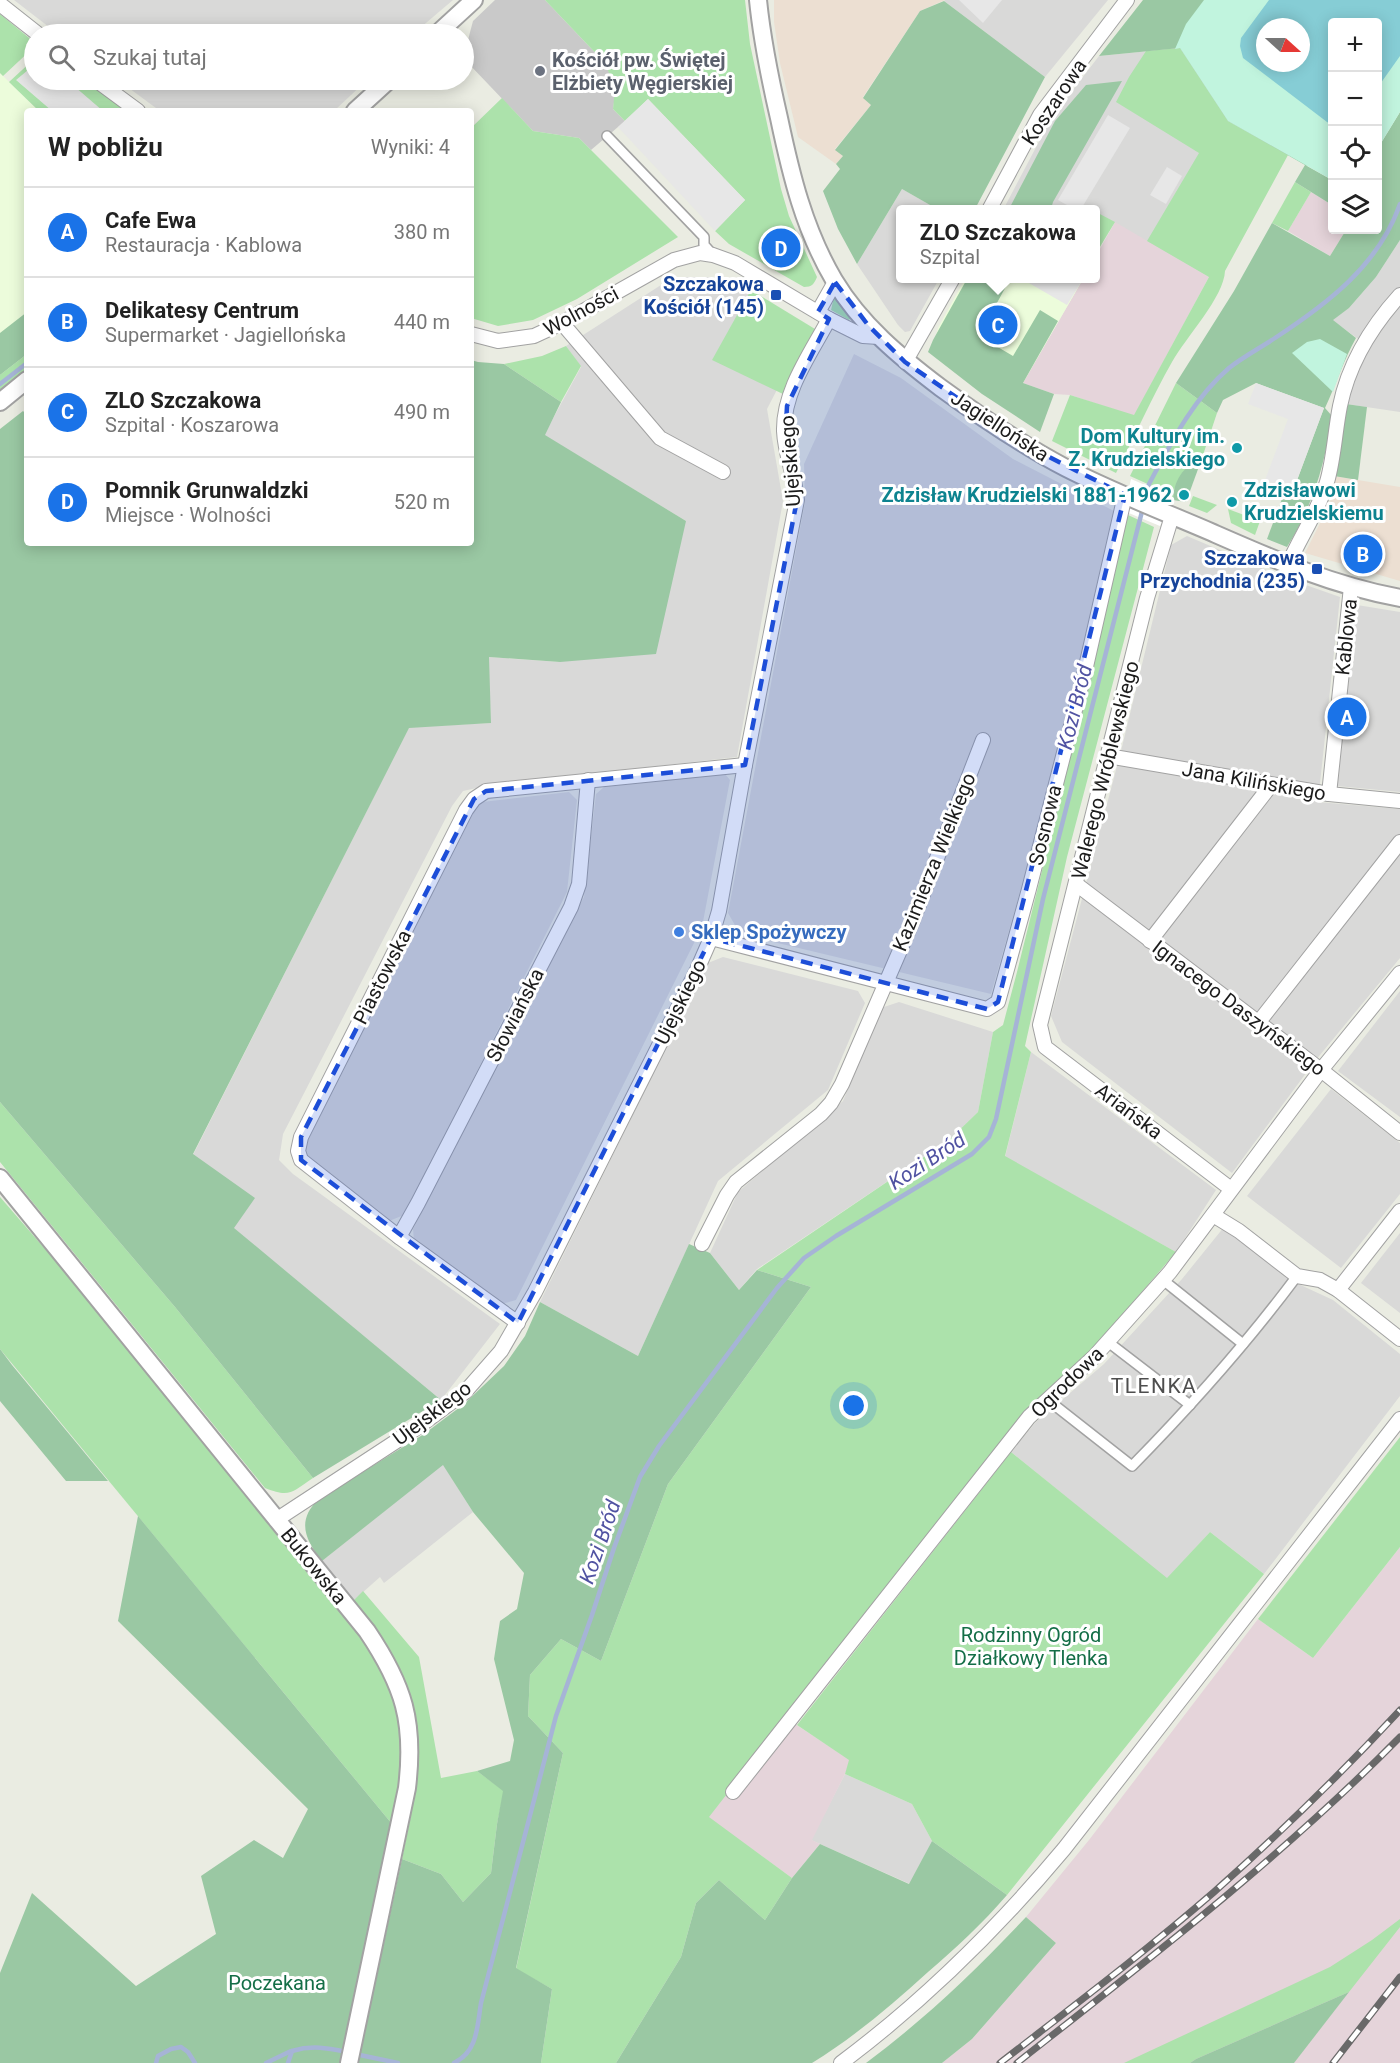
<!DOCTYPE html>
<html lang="pl">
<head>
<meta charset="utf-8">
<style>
	body { margin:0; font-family:Roboto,sans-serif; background:#f6f6f6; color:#222 }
	.controls { position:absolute; right:18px; top:18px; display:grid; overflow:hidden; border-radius:6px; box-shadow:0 3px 15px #0003 }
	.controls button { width:54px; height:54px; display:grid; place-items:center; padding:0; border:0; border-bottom:2px solid #e0e0e0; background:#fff; color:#222; font:30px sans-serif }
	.compass { position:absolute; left:1256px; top:18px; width:54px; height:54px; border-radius:50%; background:#fff; box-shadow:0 3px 15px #0003; rotate:111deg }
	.you { position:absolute; left:854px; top:1406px; width:21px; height:21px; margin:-15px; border:4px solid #fff; border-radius:50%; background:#1a73e8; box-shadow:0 0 0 9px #1a73e833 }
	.badge { display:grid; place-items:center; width:39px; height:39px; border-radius:50%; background:#1a73e8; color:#fff; font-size:20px; font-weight:700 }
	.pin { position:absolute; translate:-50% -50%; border:3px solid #fff; box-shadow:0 2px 6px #0006 }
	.popup { position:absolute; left:896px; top:205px; width:204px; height:78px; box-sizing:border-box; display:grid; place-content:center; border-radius:6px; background:#fff; filter:drop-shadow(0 2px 4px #0005); font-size:20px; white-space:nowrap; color:#767676 }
	.popup b { font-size:22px; color:#222 }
	.popup::after { content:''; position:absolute; left:50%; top:100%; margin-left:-12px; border:12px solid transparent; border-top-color:#fff }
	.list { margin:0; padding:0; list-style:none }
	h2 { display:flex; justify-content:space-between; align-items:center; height:78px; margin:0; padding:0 24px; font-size:26px }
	h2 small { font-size:20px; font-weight:400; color:#767676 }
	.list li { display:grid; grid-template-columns:39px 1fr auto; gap:18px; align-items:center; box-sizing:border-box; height:90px; padding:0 24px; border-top:2px solid #e0e0e0 }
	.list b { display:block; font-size:22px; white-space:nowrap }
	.list p { margin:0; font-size:20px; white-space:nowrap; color:#767676 }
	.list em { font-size:20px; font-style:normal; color:#767676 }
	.icon { flex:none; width:33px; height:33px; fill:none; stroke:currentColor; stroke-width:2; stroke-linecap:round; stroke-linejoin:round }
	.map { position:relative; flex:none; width:1400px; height:2063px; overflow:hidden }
	.search { position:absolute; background:#fff; box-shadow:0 3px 15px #0003; left:24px; top:24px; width:450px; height:66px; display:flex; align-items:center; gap:15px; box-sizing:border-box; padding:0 21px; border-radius:33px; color:#767676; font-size:22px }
	.panel { position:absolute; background:#fff; box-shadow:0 3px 15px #0003; left:24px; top:108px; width:450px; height:438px; border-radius:6px }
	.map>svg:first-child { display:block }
</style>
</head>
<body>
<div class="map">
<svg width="1400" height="2063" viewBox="0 0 1400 2063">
	<rect width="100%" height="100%" fill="#eaece2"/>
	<g fill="#d9d9d8">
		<polygon points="14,0 453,0 413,34 58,34"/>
		<polygon points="945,0 1108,0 1045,77 944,1"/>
		<polygon points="1180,48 1228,121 1209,277 1114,223 1098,250 1096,248 1096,210 1003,210 1052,117 1099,56"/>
		<polygon points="118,80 367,80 334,111 160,111"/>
		<polygon points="902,189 937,209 900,210 900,278 939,279 910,331 905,332 898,325 857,264"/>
		<polygon points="1400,240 1400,412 1346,404 1368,346 1332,320 1349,308 1376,277"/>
		<polygon points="684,277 708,277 737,285 809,328 767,409 783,501 737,757 490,785 463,791 452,806 283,1134 279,1160 293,1174 500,1324 441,1400 233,1228 193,1155 409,727 491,723 488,657 560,662 686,521 544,435 581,367 566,346 661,285"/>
		<polygon points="854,354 901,378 1013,459 1114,511 1096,607 1053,775 991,994 740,934 728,913 805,502 804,464"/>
		<polygon points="1187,536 1283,577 1340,597 1318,802 1400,809 1400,958 1315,1061 1232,1173 1062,1042 1051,1016 1121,751 1171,545"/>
		<polygon points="1357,605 1400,612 1400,792 1337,786"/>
		<polygon points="725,774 730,780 702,927 516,1300 502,1304 414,1241 413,1229 584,897 596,794 604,787"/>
		<polygon points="569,792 577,800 567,892 419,1187 404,1215 389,1221 304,1157 306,1137 469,815 482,802"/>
		<polygon points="723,957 858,991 865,1003 828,1090 718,1181 638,1356 540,1302 708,963"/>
		<polygon points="1400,991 1400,1117 1338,1071"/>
		<polygon points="899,1002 993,1032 978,1112 949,1140 757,1269 739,1290 710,1253 738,1192 843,1101 881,1008"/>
		<polygon points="1031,1052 1216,1190 1176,1252 1005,1157"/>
		<polygon points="1331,1089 1400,1143 1400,1194 1341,1268 1247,1196"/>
		<polygon points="1224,1227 1294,1282 1333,1300 1400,1354 1400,1396 1264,1574 1210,1532 1167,1579 1011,1452 1036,1422 1104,1364 1182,1279"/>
		<polygon points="1400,1233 1400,1313 1361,1283"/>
		<polygon points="443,1464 473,1512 384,1583 380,1577 353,1601 322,1561"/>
		<polygon points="845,1774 912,1804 932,1841 910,1884 811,1840"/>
	</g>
	<g fill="#ecdfd2">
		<polygon points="774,0 945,0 920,11 863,97 871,105 835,149 843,156 836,164 798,137 780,63 774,22"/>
		<polygon points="1334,476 1400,487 1400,581 1305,553 1330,503"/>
	</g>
	<g fill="#e5d4da">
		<polygon points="1311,192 1332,205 1332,230 1346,230 1330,256 1288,231"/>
		<polygon points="1115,222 1209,277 1134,416 1070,395 1054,394 1023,383 1083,279 1096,278 1096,256"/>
		<polygon points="1400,1547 1400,2063 942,2063 972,2039 1056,1943 1026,1917 1089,1840 1258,1619 1313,1658"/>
		<polygon points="786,1718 850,1760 845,1774 812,1840 820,1844 792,1878 708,1817"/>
	</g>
	<g fill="#ecfcdb">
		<polygon points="0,73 39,111 27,111 27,354 0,375"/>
		<polygon points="965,279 1083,279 1023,383 932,350 938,328"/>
	</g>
	<polygon fill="#c9c9c9" points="495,0 545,0 605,63 616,88 613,109 625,121 591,150 579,138 533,131 468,63 472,59 468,40 473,21"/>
	<g fill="#ace2ab">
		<path d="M545 0H745L750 44 781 189 789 216 817 277C814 284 812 287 804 287L729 244 715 231 745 200 648 99 625 121 613 109 615 88 605 63Z"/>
		<polygon points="0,14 34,42 34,47 3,76 0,73"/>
		<path d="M1180 48 1228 121 1288 155 1225 271C1224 297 1186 337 1172 362 1152 397 1135 436 1116 473L1052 441 1070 395 1134 415 1209 277 1147 241 1199 153 1116 102 1129 77 1146 51Z"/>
		<polygon points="34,59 34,80 85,80 127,111 39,111 9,82"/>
		<polygon points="502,98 533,131 579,138 678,237 577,299 533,320 498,326 471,318 471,128"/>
		<polygon points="1295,182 1311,192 1288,231 1272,223"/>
		<polygon points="1096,212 1115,222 1098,250 1096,248"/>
		<polygon points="751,290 815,329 783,394 712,360"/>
		<polygon points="834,297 851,318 849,320 831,310"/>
		<polygon points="566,346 581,366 561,402 504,364 542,356"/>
		<polygon points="27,354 27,371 0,392 0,375"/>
		<polygon points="1176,383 1217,413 1201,461 1192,463 1173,491 1173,500 1161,490 1130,476"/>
		<polygon points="1193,496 1217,505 1207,513 1189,506"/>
		<polygon points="1228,509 1260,521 1255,535 1231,523"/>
		<polygon points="1128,515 1154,527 1067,857 1025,1046 1031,1052 1005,1156 1176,1252 1082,1362 1025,1412 709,1817 792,1878 765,1920 719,1880 696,1903 681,1957 616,2063 541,2063 552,1989 516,1969 563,1753 528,1716 530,1675 561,1639 601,1661 668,1484 811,1287 757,1270 949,1140 978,1112 993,1032 1003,1025 1017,972 1085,697"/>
		<path d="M0 1102 175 1307 313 1478C292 1492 290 1498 265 1488L0 1162Z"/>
		<path d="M0 1197 118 1333 363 1639C406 1706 409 1747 392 1824L0 1349Z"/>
		<polygon points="1400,1437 1400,1547 1313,1658 1258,1619"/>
		<polygon points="1011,1452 1167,1578 1210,1532 1264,1574 1007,1895 932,1841 912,1804 845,1774 849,1760 797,1725"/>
		<path d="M363 1591 419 1657 441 1778 477 1771 504 1791 497 1824 491 1873 463 1902 441 1874 402 1859C414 1799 430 1737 404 1678 392 1649 371 1625 353 1601Z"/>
		<polygon points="1400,1919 1400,1927 1349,1992 1196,2059 1190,2063 1124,2063 1330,1967 1372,1940"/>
	</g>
	<g fill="#9ac8a3">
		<polygon points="1143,0 1254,0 1234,28 1307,166 1332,180 1332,205 1295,182 1305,165 1228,121 1180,48 1099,56"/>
		<polygon points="944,1 1045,77 975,209 937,209 902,189 857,264 838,229 823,191 840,169 836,164 843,156 835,150 871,105 863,98 920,11"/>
		<polygon points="1122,81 1053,202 1051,209 1009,209 1055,121 1086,85"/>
		<path d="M1400 112V240L1376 277 1349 308 1333 320 1356 338C1343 361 1336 385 1325 408L1332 416C1325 464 1313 506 1287 547L1267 539 1286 488 1293 491 1324 408 1256 383 1223 400 1217 413 1176 383 1234 291 1272 223 1330 256 1346 230H1378V148Z"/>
		<polygon points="967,279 1010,279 979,336 1013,356 1040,310 1058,321 1023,383 1054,394 1040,432 982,394 928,352 933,340"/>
		<polygon points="27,312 27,354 0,375 0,333"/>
		<polygon points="471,360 478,362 504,364 561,402 545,435 686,521 656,654 560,662 489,657 491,723 409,728 193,1154 255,1198 234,1228 441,1400 313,1478 175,1307 0,1102 0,429 23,411 27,415 27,543 471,543"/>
		<polygon points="1346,404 1367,407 1358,480 1334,476"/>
		<path d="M1201 461 1186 502 1173 500C1173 483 1183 464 1201 461Z"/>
		<path d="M689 1244 710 1253 739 1290 757 1270 811 1287 668 1484 601 1661 561 1639 530 1675 528 1716 563 1753 516 1968 552 1989 541 2063H358L402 1859 441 1874 463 1902 491 1873 497 1824 503 1791 477 1771 510 1761 514 1740 494 1659 500 1621 517 1609 524 1573 473 1512 443 1465 322 1561C305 1540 296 1520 319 1499L424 1434 464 1404 504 1366 525 1336 540 1302 638 1356Z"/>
		<polygon points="0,1349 12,1365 108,1481 66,1481 0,1401"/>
		<polygon points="138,1516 392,1824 341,2063 0,2063 0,1973 32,1893 136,1986 216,1934 201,1876 254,1840 283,1858 308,1809 118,1621"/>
		<path d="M932 1841 1007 1895C983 1923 956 1948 928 1972 892 2005 854 2037 812 2063H616L681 1957 696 1903 719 1880 765 1920 792 1878 820 1844 909 1884Z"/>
		<path d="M1026 1917 1056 1943 972 2039 942 2063H866C924 2020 976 1970 1026 1917Z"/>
		<polygon points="1349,1992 1294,2063 1190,2063 1196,2059"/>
	</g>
	<g fill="#c1f4de" fill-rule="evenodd">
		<path d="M1204 0H1400V112L1378 148V22H1332V180L1228 121 1180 48 1175 49 1186 24ZM1265 27H1301V63H1265Z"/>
		<polygon points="1320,339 1347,354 1333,392 1292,353 1307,342"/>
	</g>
	<path fill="#86cdd5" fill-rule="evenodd" d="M1269 0H1400V56L1378 87V22H1332V125L1327 122 1243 58 1240 46 1241 38ZM1265 27H1301V63H1265Z"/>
	<g fill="#e7e7e7">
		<polygon points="959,0 1002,0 983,23"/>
		<polygon points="34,65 34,80 67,80 103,111 52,111 16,80"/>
		<polygon points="648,99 745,200 715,231 618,127"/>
		<polygon points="1108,115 1130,128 1081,209 1074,209 1058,200"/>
		<polygon points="1167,167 1182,176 1166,204 1150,195"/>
		<polygon points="1022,279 1083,279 1067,305"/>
		<polygon points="1256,383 1324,408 1293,491 1265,480 1288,419 1248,404"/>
	</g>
	<polygon fill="#fff" points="1131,479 1173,497 1160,526 1124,511"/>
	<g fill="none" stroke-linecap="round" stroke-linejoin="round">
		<g stroke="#a6b4d6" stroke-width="4.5">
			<polyline points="0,384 27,363"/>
			<polyline points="355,2054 398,2063"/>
			<polyline points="156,2063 158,2056 171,2049 181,2047 188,2052 195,2063"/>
			<polyline points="266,2063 291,2051"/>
			<path d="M288 2063 292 2051C312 2045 327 2048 347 2052"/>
			<path d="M454 2063C478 2051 477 2027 481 2003L556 1716 592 1615 614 1548 640 1477 659 1446 777 1288 804 1258 836 1236 972 1154 989 1137 996 1119 1043 899 1149 484C1171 443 1193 399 1229 368 1243 357 1260 348 1275 338 1327 304 1379 265 1400 204"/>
		</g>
		<defs>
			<g id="pedestrian">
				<polyline points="607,136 704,237 704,245 713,255"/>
				<polyline points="1163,1280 1243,1344"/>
				<polyline points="1108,1342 1190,1405"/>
				<path d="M1048 1400 1132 1466C1191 1406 1247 1343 1297 1276"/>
			</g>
			<g id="minor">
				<polyline points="0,4 38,34"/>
				<polyline points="96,80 138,111"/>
				<polyline points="989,210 1040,115 1127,0"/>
				<polyline points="818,312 835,282"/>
				<polyline points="562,323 660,438 723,472"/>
				<polyline points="471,334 498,341 534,336 562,323 674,260 700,253 713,255 735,263 829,319 863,336 879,337"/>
				<polyline points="905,362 953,278"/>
				<polyline points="1172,516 1147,598 1040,1025 1045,1047 1231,1189"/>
				<path d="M1288 565C1300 537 1318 512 1327 482 1334 458 1335 431 1340 406 1349 362 1371 327 1400 295"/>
				<polyline points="1108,756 1329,794 1400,801"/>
				<polyline points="1329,794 1351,587"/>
				<polyline points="1076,884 1321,1070 1400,1133"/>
				<polyline points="711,938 987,1009 998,1002 1029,889 1085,671 1125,495"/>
				<polyline points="1150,941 1271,785"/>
				<polyline points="1258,1023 1400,842"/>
				<polyline points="1213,1215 1239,1231 1297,1276 1320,1280 1338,1290 1400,1339"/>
				<polyline points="399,1237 418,1203 571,907 579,884 588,780"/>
				<polyline points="702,1244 727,1195 736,1182 821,1114 831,1103 842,1084 911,925 983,740"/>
				<polyline points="1338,1290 1400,1211"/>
				<polyline points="518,1323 399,1237 301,1160 298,1151 301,1137 466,810 474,799 486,791 745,765"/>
				<path d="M276 1520 418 1427 465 1392 501 1351 535 1292 697 970 711 938 719 911 745 765 797 500C795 476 785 455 784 431 783 391 811 353 829 319"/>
				<polyline points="733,1792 1029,1417 1094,1357 1170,1272 1321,1070 1400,973"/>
				<path d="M841 2063C924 2001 997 1929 1064 1849L1400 1419"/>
			</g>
			<g id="tertiary">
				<path d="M758 0C762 40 770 79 779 118 791 175 804 229 834 280 861 325 900 357 941 388 981 417 1022 445 1066 468 1113 492 1162 511 1211 532 1275 560 1331 585 1400 598"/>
				<polyline points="437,34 474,0"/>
				<polyline points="355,111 389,80"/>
				<polyline points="0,402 27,380"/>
				<path d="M0 1178 367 1631C404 1686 415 1722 407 1788L349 2063"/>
			</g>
		</defs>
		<use href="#pedestrian" stroke="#a2a2a2" stroke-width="12"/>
		<use href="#minor" stroke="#a2a2a2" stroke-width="16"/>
		<use href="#tertiary" stroke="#a2a2a2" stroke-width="20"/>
		<use href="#pedestrian" stroke="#fff" stroke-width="9"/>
		<use href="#minor" stroke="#fff" stroke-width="14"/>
		<use href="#tertiary" stroke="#fff" stroke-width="16"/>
		<defs>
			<g id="rail">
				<path d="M1000 2063C1072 2007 1145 1952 1214 1892 1279 1834 1341 1774 1400 1710"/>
				<path d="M1017 2063C1149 1959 1282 1857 1400 1737"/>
				<polyline points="1333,2063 1400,1977"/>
			</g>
		</defs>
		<use href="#rail" stroke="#696969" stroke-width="7"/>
		<use href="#rail" stroke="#fff" stroke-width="4.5" stroke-dasharray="14" stroke-linecap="butt"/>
	</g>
	<path fill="#1d4ed8" fill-opacity="0.2" stroke="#1d4ed8" stroke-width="4.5" stroke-dasharray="12 8" stroke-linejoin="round" d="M835 282 868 325 905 362 1029 447 1125 495 998 1002 987 1009 711 938 518 1323 301 1160V1137L474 799 486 791 745 765 797 500 785 444 787 406 829 319 818 312Z"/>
	<circle fill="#6b7280" stroke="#fff" stroke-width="2" cx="540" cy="71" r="6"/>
	<g fill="#1a4fb4" stroke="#fff" stroke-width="2">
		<rect x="770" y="289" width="12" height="12" rx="3"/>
		<rect x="1311" y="563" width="12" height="12" rx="3"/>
	</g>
	<g fill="#0f9aa8" stroke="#fff" stroke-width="2">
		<circle cx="1237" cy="448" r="6"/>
		<circle cx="1184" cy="495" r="6"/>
		<circle cx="1232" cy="502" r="6"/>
	</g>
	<circle fill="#3f7fe0" stroke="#fff" stroke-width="2" cx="679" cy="932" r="6"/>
	<g text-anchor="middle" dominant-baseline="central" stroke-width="6" stroke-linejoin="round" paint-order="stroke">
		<g font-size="20" font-weight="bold" fill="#5b616d" stroke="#fff" text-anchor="start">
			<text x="552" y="60">Kościół pw. Świętej<tspan x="552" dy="23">Elżbiety Węgierskiej</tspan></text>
		</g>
		<g font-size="20" fill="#1b1b1b" stroke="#fff">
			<text transform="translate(1054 102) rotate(-56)">Koszarowa</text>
			<text transform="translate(581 311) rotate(-28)">Wolności</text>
			<text transform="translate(1000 426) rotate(33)">Jagiellońska</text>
			<text transform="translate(790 461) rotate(-94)">Ujejskiego</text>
			<text transform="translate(1346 637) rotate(-84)">Kablowa</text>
			<text transform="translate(1105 770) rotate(-76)">Walerego Wróblewskiego</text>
			<text transform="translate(1254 781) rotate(10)">Jana Kilińskiego</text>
			<text transform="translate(1045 825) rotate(-76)">Sosnowa</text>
			<text transform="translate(934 862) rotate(-68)">Kazimierza Wielkiego</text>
			<text transform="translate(382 977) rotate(-63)">Piastowska</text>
			<text transform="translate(680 1002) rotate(-64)">Ujejskiego</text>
			<text transform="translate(1239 1008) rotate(37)">Ignacego Daszyńskiego</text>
			<text transform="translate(515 1015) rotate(-63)">Słowiańska</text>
			<text transform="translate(1129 1111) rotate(37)">Ariańska</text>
			<text transform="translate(1067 1382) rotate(-44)">Ogrodowa</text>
			<text transform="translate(432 1413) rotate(-37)">Ujejskiego</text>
			<text transform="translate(314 1566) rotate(51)">Bukowska</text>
		</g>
		<g font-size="20" font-weight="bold" fill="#164399" stroke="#fff" text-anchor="end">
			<text x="764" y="284">Szczakowa<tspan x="764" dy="23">Kościół (145)</tspan></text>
			<text x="1305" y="558">Szczakowa<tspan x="1305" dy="23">Przychodnia (235)</tspan></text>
		</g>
		<g font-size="20" font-weight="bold" fill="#0d838f" stroke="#fff" text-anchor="end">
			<text x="1225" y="436">Dom Kultury im.<tspan x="1225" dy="23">Z. Krudzielskiego</tspan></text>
			<text x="1244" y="490" text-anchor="start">Zdzisławowi<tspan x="1244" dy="23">Krudzielskiemu</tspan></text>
			<text x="1172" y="495">Zdzisław Krudzielski 1881-1962</text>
		</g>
		<g font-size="20" font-weight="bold" fill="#366cbe" stroke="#fff" text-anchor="start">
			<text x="691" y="932">Sklep Spożywczy</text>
		</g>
		<g font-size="20" fill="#146e47" stroke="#fff">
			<text x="1031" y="1635">Rodzinny Ogród<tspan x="1031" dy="23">Działkowy Tlenka</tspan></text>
			<text x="277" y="1983">Poczekana</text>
		</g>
		<g font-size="21" font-style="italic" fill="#5153a2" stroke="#fff">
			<text transform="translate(1075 707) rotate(-76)">Kozi Bród</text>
			<text transform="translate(927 1161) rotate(-33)">Kozi Bród</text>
			<text transform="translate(600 1542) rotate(-71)">Kozi Bród</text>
		</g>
		<g font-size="21" letter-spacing="1.5" fill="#4e4e4e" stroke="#fff">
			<text x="1154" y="1386">TLENKA</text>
		</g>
	</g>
</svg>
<div class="controls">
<button>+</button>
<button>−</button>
<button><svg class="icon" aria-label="locate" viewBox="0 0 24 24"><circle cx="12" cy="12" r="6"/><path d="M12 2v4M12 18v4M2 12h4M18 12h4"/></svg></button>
<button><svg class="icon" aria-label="layers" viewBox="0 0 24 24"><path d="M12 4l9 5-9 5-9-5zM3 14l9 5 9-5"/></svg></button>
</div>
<svg class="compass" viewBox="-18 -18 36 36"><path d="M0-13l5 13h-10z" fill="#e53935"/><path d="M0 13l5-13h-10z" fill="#767676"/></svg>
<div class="you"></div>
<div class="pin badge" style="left:1347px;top:717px">A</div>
<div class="pin badge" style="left:1363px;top:554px">B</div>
<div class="pin badge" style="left:998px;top:325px">C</div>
<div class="popup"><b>ZLO Szczakowa</b>Szpital</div>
<div class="pin badge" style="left:781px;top:248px">D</div>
<div class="search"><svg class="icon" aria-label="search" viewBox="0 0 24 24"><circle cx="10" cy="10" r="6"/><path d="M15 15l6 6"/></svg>Szukaj tutaj</div>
<section class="panel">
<h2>W pobliżu<small>Wyniki: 4</small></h2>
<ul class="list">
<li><span class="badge">A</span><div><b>Cafe Ewa</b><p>Restauracja · Kablowa</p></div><em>380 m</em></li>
<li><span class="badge">B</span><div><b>Delikatesy Centrum</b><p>Supermarket · Jagiellońska</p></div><em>440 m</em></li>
<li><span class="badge">C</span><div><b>ZLO Szczakowa</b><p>Szpital · Koszarowa</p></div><em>490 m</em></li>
<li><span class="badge">D</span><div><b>Pomnik Grunwaldzki</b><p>Miejsce · Wolności</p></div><em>520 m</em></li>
</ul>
</section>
</div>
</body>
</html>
